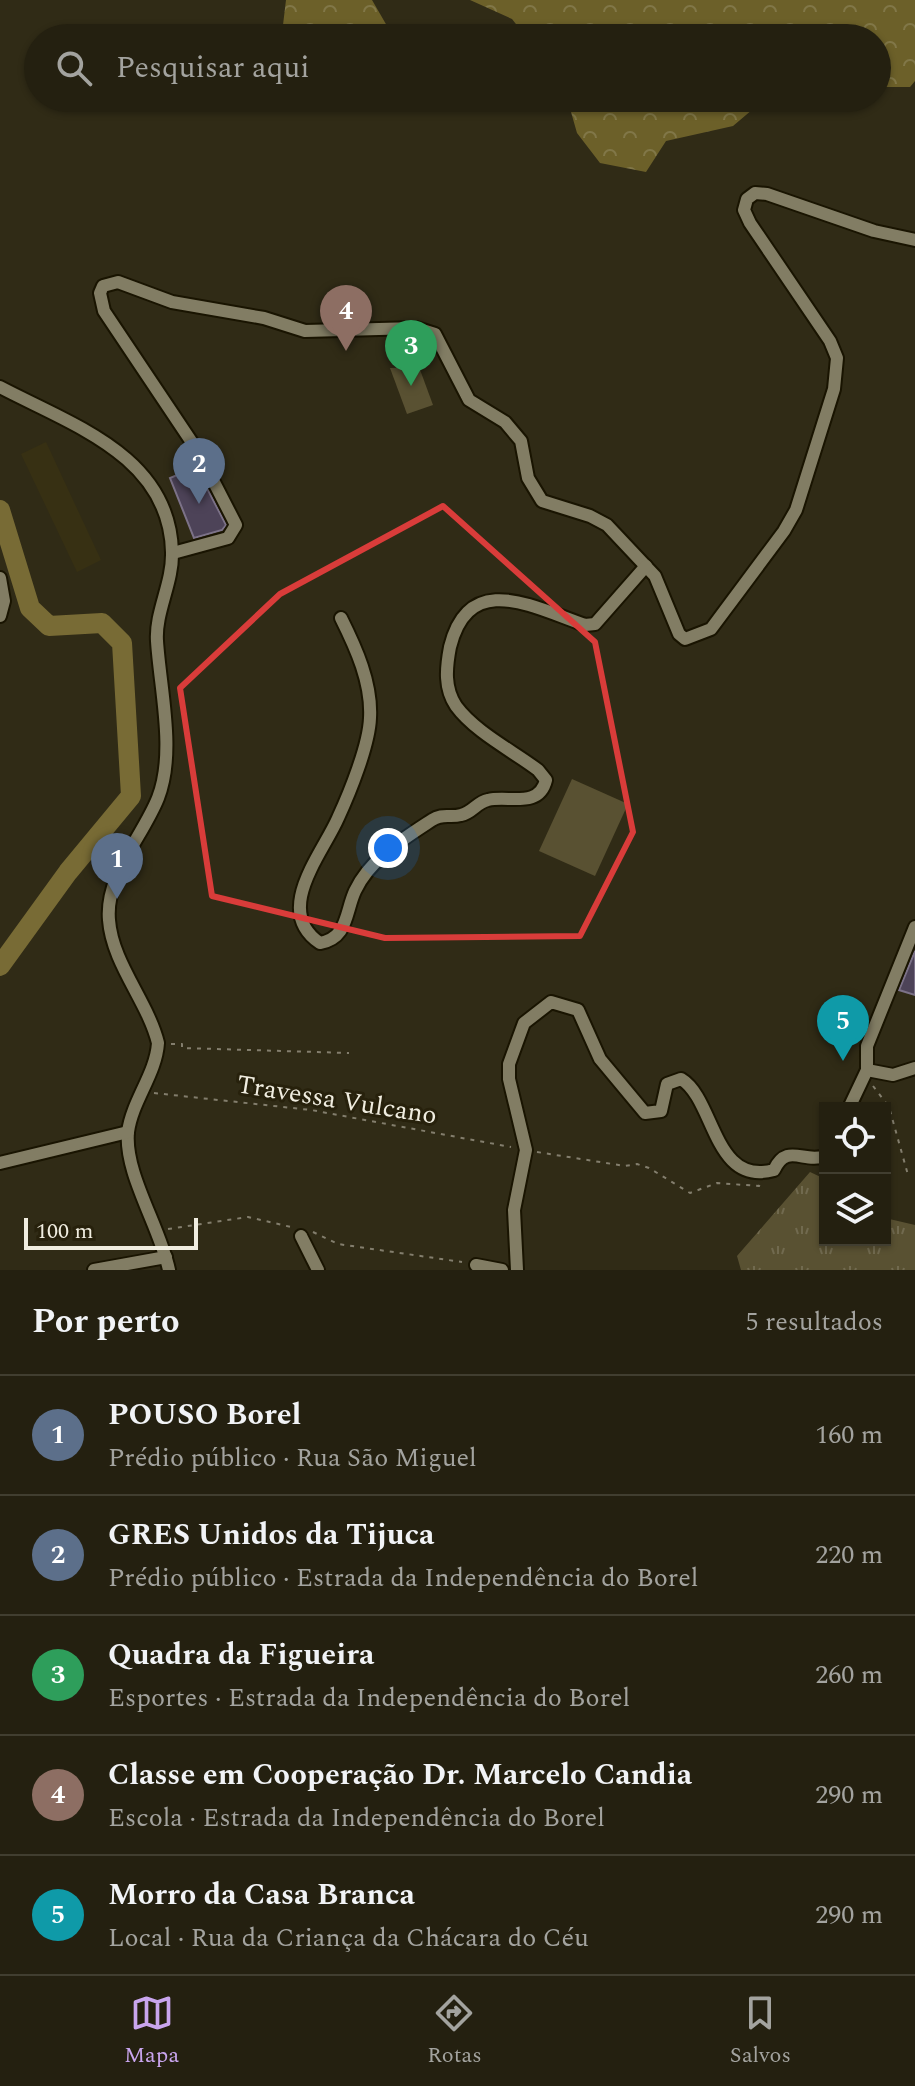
<!DOCTYPE html>
<html lang="pt">
<head>
<meta charset="utf-8">
<style>
	body { margin:0; font-family:Spectral,serif; background:#302d1e; color:#f1f3f6 }
	.controls { position:absolute; right:24px; bottom:24px; display:grid; overflow:hidden; border-radius:0px; box-shadow:0 2px 6px #0004 }
	.controls button { width:72px; height:72px; display:grid; place-items:center; padding:0; border:0; border-bottom:2px solid #413e30; background:#242010; color:#f1f3f6; font:40px sans-serif }
	.scale { position:absolute; left:24px; bottom:20px; width:174px; box-sizing:border-box; padding-left:8px; border:4px solid #f0ede0; border-top:0; font-size:22px; line-height:28px; white-space:nowrap; color:#f0ede0; -webkit-text-stroke:6px #27210c; paint-order:stroke }
	.you { position:absolute; left:388px; top:848px; width:28px; height:28px; margin:-20px; border:6px solid #fff; border-radius:50%; background:#1a73e8; box-shadow:0 0 0 12px #1a73e833 }
	.badge { display:grid; place-items:center; width:52px; height:52px; border-radius:50%; background:#c9a5ee; color:#fff; font-size:26px; font-weight:700 }
	.pin { position:absolute; translate:-50% -66px; filter:drop-shadow(0 2px 4px #0008) }
	.pin::after { content:''; position:absolute; top:42px; width:28px; height:24px; background:inherit; clip-path:polygon(0 0,100% 0,50% 100%) }
	.list { margin:0; padding:0; list-style:none }
	h2 { display:flex; justify-content:space-between; align-items:center; height:104px; margin:0; padding:0 32px; font-size:34px }
	h2 small { font-size:26px; font-weight:400; color:#a3a39f }
	.list li { display:grid; grid-template-columns:52px 1fr auto; gap:24px; align-items:center; box-sizing:border-box; height:120px; padding:0 32px; border-top:2px solid #413e30 }
	.list b { display:block; font-size:30px; white-space:nowrap }
	.list p { margin:0; font-size:26px; white-space:nowrap; color:#a3a39f }
	.list em { font-size:26px; font-style:normal; color:#a3a39f }
	.icon { flex:none; width:44px; height:44px; fill:none; stroke:currentColor; stroke-width:2; stroke-linecap:round; stroke-linejoin:round }
	.map { position:relative; flex:none; width:915px; height:1270px; overflow:hidden }
	.search { position:absolute; background:#242010; box-shadow:0 2px 6px #0004; left:24px; right:24px; top:24px; height:88px; display:flex; align-items:center; gap:20px; box-sizing:border-box; padding:0 28px; border-radius:44px; color:#a3a39f; font-size:30px }
	.sheet { height:704px; background:#242010 }
	nav { display:flex; justify-content:space-around; align-items:center; box-sizing:border-box; height:112px; border-top:2px solid #413e30; background:#242010; font-size:22px; color:#a3a39f }
	nav a { display:grid; justify-items:center; gap:4px }
	nav .on { color:#c9a5ee }
	.map>svg:first-child { display:block }
</style>
</head>
<body>
<div class="map">
<svg width="915" height="1270" viewBox="0 0 915 1270">
	<defs>
		<pattern id="grass-tufts" width="24" height="20" patternUnits="userSpaceOnUse" patternTransform="scale(2)"><rect width="24" height="20" fill="#595132"/><path d="M3 7l-1-3M5 7V3M7 7l1-3M15 17l-1-3M17 17v-4M19 17l1-3" fill="none" stroke="#716a4f"/></pattern>
		<pattern id="forest-crowns" width="20" height="18" patternUnits="userSpaceOnUse" patternTransform="scale(2)"><rect width="20" height="18" fill="#6c6029"/><path d="M2 6a3 3 0 1 1 6 0M12 15a3 3 0 1 1 6 0" fill="none" stroke="#817748"/></pattern>
	</defs>
	<rect width="100%" height="100%" fill="#302b16"/>
	<polygon fill="#373013" points="46,442 101,560 77,572 21,454"/>
	<polygon fill="url(#grass-tufts)" points="810,1172 825,1179 825,1240 885,1240 885,1218 915,1225 915,1270 741,1270 737,1256"/>
	<g fill="url(#forest-crowns)">
		<polygon points="286,0 372,0 394,38 276,38 283,25"/>
		<polygon points="470,0 915,0 915,81 910,87 880,87 877,38 527,38 512,19"/>
		<polygon points="567,98 766,98 733,126 666,141 646,172 600,163 577,133"/>
	</g>
	<g fill="#595132">
		<polygon points="419,367 433,405 407,414 390,368"/>
		<polygon points="572,779 628,804 595,876 539,851"/>
	</g>
	<g fill="none" stroke-linecap="round" stroke-linejoin="round">
		<polyline stroke="#786b35" stroke-width="20" points="0,510 30,608 49,626 102,623 122,643 131,796 68,872 0,966"/>
	</g>
	<g fill="#4d4358" stroke="#7c7288" stroke-width="2">
		<polygon points="196,467 226,525 222,530 194,538 170,478"/>
		<polygon points="915,951 915,995 899,990"/>
	</g>
	<g fill="none" stroke-linecap="round" stroke-linejoin="round">
		<defs>
			<g id="minor">
				<path d="M0 387C72 425 170 456 172 552 173 583 155 612 157 641 160 689 176 752 158 798 143 836 105 876 109 920 112 963 148 1002 158 1043 156 1074 132 1101 128 1132 124 1173 160 1227 169 1270"/>
				<polyline points="173,553 228,538 236,525 199,453 104,311 100,293 103,286 118,282 172,302 264,318 305,331 416,328 435,334 469,400 505,422 521,441 528,478 542,501 590,516 607,525 655,576 679,634 685,639 711,629 784,531 796,510 834,389 837,358 830,341 750,223 744,210 747,199 755,193 767,194 874,231 915,240"/>
				<polyline points="0,578 4,601 0,616"/>
				<path d="M341 618C356 648 372 683 370 718 369 745 350 792 338 818 323 853 272 911 320 943 348 938 345 913 355 891 370 859 403 839 432 820 442 813 450 818 461 815 472 813 477 802 488 800 508 795 539 809 546 780L538 770C513 751 475 732 456 706 444 688 446 668 450 647 469 570 533 607 585 625L595 624 646 566"/>
				<polyline points="867,1070 893,1075 915,1068"/>
				<polyline points="849,1108 867,1070 867,1046 915,927"/>
				<polyline points="0,1163 128,1132"/>
				<polyline points="301,1236 318,1270"/>
				<polyline points="476,1265 502,1270"/>
				<polyline points="94,1270 166,1257"/>
				<path d="M517 1270 514 1210 526 1150 509 1079V1064L524 1023 551 1002 578 1010 600 1059 645 1113 661 1111 667 1084 681 1079C715 1099 713 1187 774 1170 787 1142 804 1164 825 1156"/>
			</g>
		</defs>
		<use href="#minor" stroke="#191401" stroke-width="16"/>
		<g stroke="#837e6d" stroke-width="2" stroke-dasharray="4 6" stroke-linecap="butt">
			<polyline points="171,1044 182,1044 182,1048 349,1053"/>
			<polyline points="873,1086 889,1107 908,1175"/>
			<polyline points="154,1093 311,1110 511,1147"/>
			<polyline points="537,1152 625,1166 637,1164 649,1168 690,1193 717,1183 759,1186 761,1182"/>
			<polyline points="168,1229 248,1217 291,1227"/>
			<polyline points="313,1232 338,1244 462,1262"/>
		</g>
		<use href="#minor" stroke="#827d64" stroke-width="12"/>
	</g>
	<path fill="none" stroke="#d93c3a" stroke-width="6" stroke-linejoin="round" d="M443 506 595 642 633 832 580 936 385 938 212 896 180 688 280 594Z"/>
	<g text-anchor="middle" dominant-baseline="central" stroke-width="6" stroke-linejoin="round" paint-order="stroke">
		<g font-size="26" fill="#f0ede0" stroke="#27210c">
			<text transform="translate(337 1100) rotate(9)">Travessa Vulcano</text>
		</g>
	</g>
</svg>
<div class="controls">
<button><svg class="icon" aria-label="locate" viewBox="0 0 24 24"><circle cx="12" cy="12" r="6"/><path d="M12 2v4M12 18v4M2 12h4M18 12h4"/></svg></button>
<button><svg class="icon" aria-label="layers" viewBox="0 0 24 24"><path d="M12 4l9 5-9 5-9-5zM3 14l9 5 9-5"/></svg></button>
</div>
<div class="scale">100 m</div>
<div class="you"></div>
<div class="pin badge" style="left:117px;top:899px;background:#5c6f8a">1</div>
<div class="pin badge" style="left:199px;top:504px;background:#5c6f8a">2</div>
<div class="pin badge" style="left:411px;top:386px;background:#2e9e5b">3</div>
<div class="pin badge" style="left:346px;top:351px;background:#8d6e63">4</div>
<div class="pin badge" style="left:843px;top:1061px;background:#0f9aa8">5</div>
<div class="search"><svg class="icon" aria-label="search" viewBox="0 0 24 24"><circle cx="10" cy="10" r="6"/><path d="M15 15l6 6"/></svg>Pesquisar aqui</div>
</div>
<section class="sheet">
<h2>Por perto<small>5 resultados</small></h2>
<ul class="list">
<li><span class="badge" style="background:#5c6f8a">1</span><div><b>POUSO Borel</b><p>Prédio público · Rua São Miguel</p></div><em>160 m</em></li>
<li><span class="badge" style="background:#5c6f8a">2</span><div><b>GRES Unidos da Tijuca</b><p>Prédio público · Estrada da Independência do Borel</p></div><em>220 m</em></li>
<li><span class="badge" style="background:#2e9e5b">3</span><div><b>Quadra da Figueira</b><p>Esportes · Estrada da Independência do Borel</p></div><em>260 m</em></li>
<li><span class="badge" style="background:#8d6e63">4</span><div><b>Classe em Cooperação Dr. Marcelo Candia</b><p>Escola · Estrada da Independência do Borel</p></div><em>290 m</em></li>
<li><span class="badge" style="background:#0f9aa8">5</span><div><b>Morro da Casa Branca</b><p>Local · Rua da Criança da Chácara do Céu</p></div><em>290 m</em></li>
</ul>
</section>
<nav>
<a class="on"><svg class="icon" aria-label="map" viewBox="0 0 24 24"><path d="M3 6l6-2 6 2 6-2v14l-6 2-6-2-6 2zM9 4v14M15 6v14"/></svg>Mapa</a>
<a><svg class="icon" aria-label="directions" viewBox="0 0 24 24"><path d="M12 3l9 9-9 9-9-9zM9 14v-3h6M13 9l2 2-2 2"/></svg>Rotas</a>
<a><svg class="icon" aria-label="saved" viewBox="0 0 24 24"><path d="M7 4h10v16l-5-4-5 4z"/></svg>Salvos</a>
</nav>
</body>
</html>
